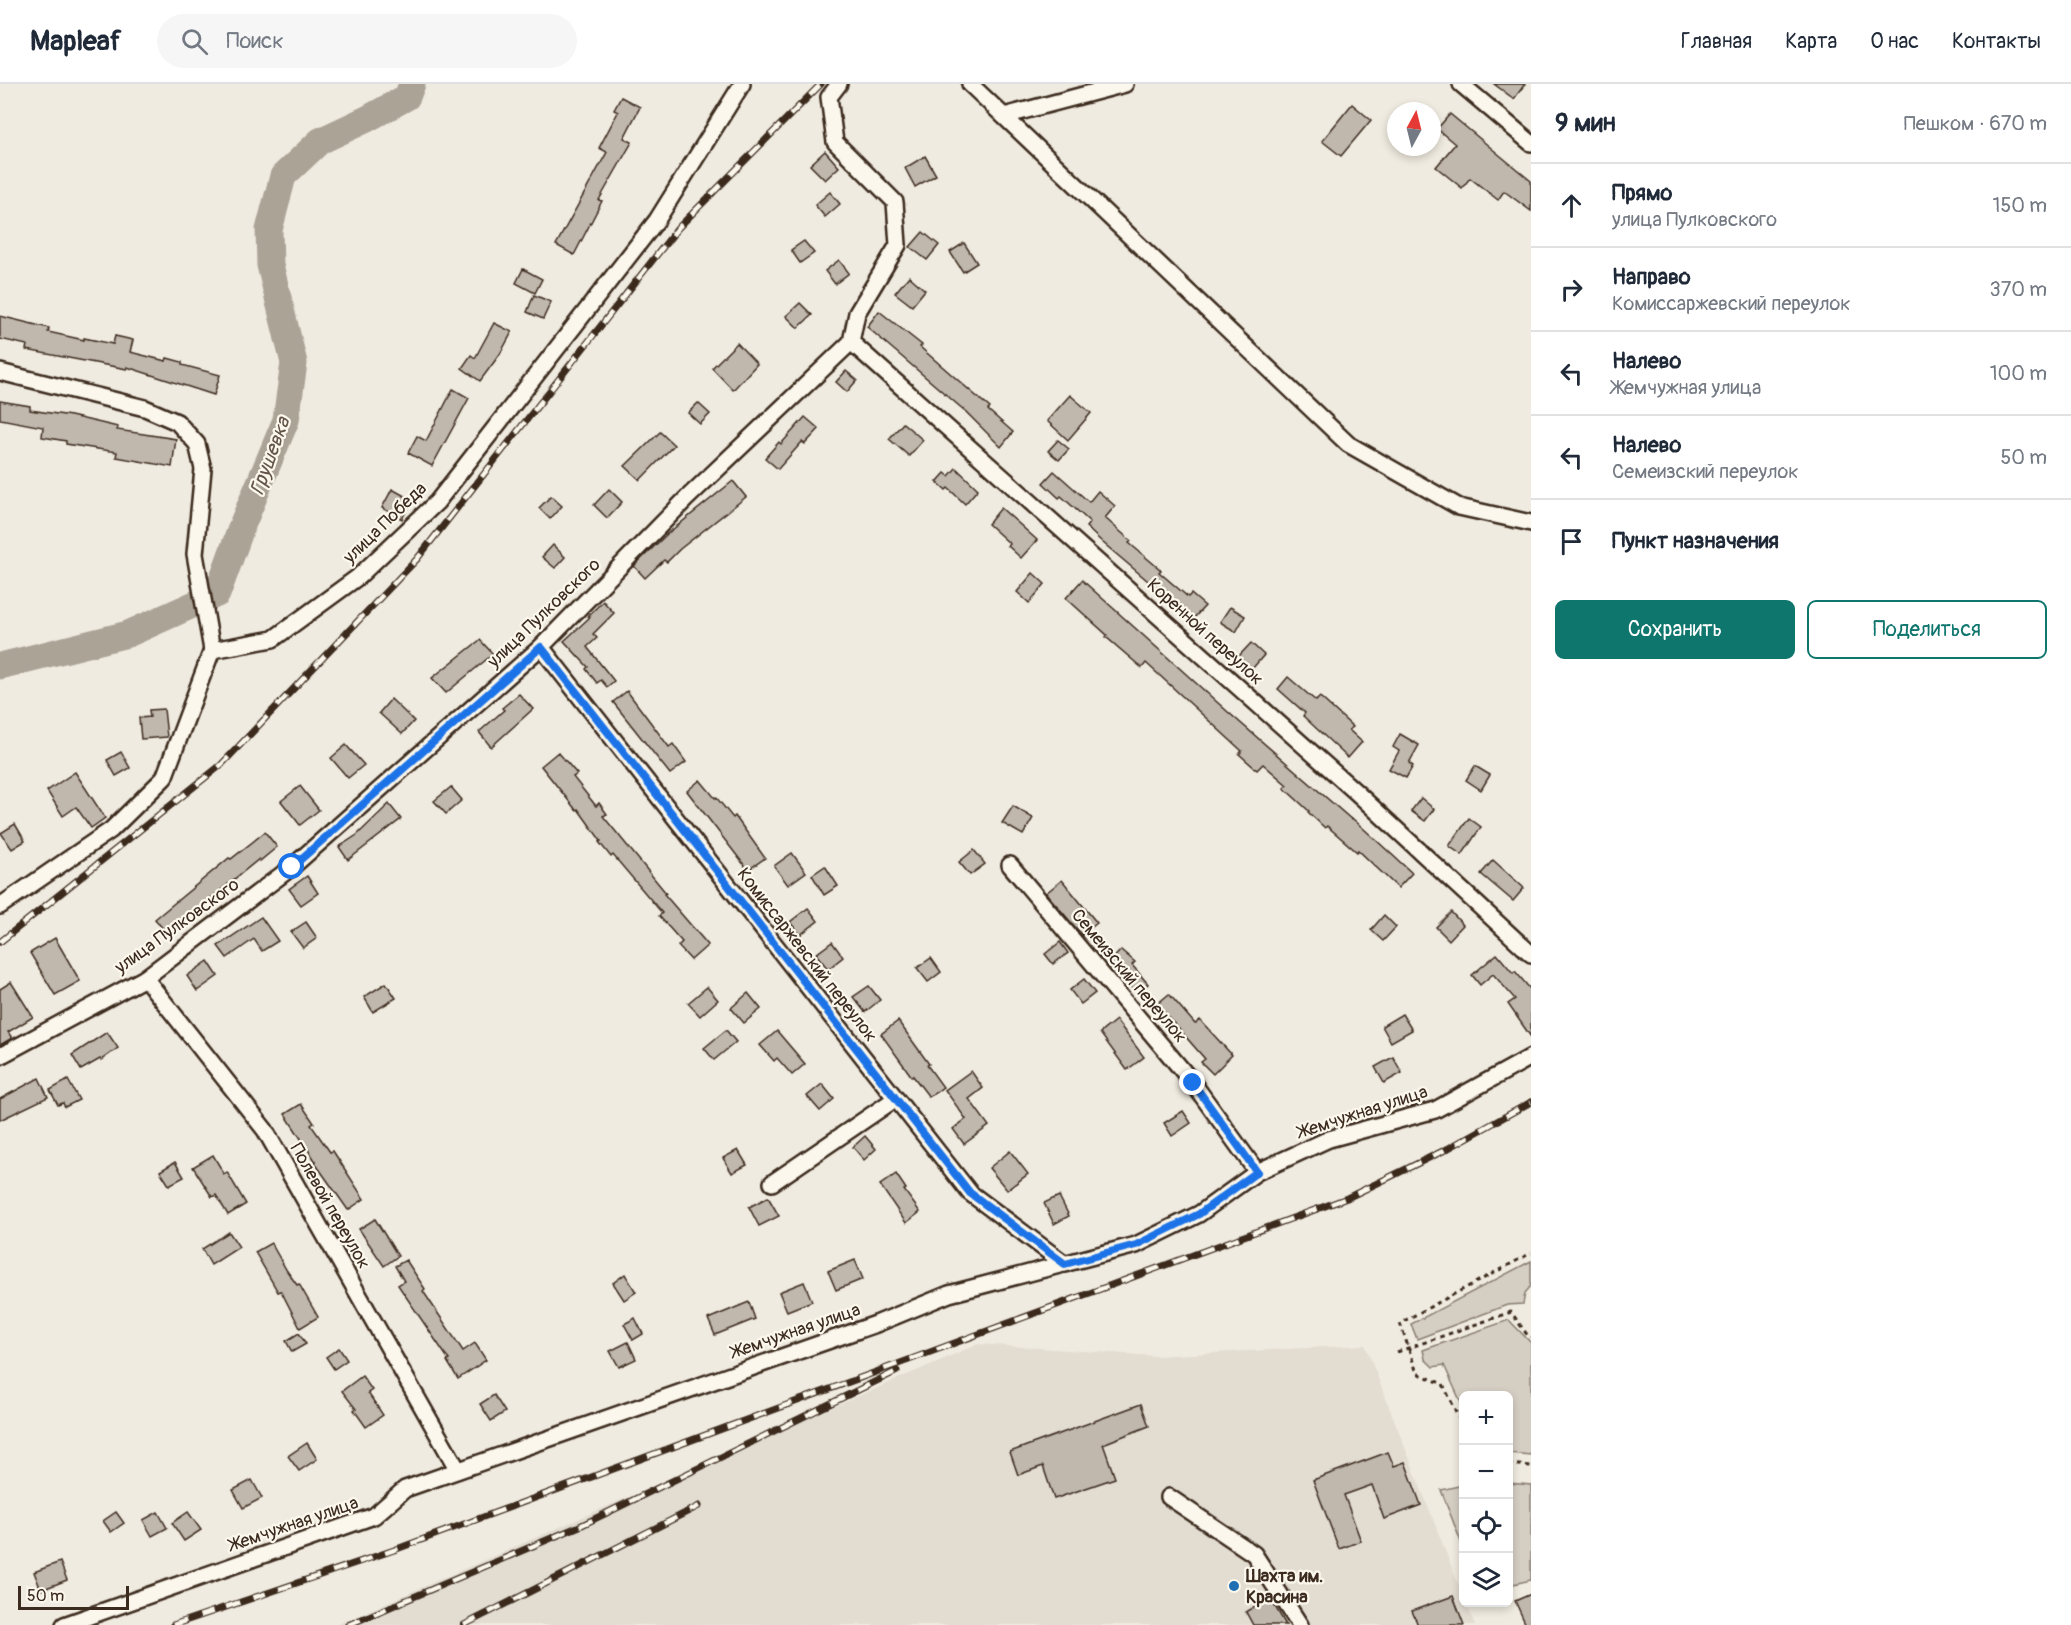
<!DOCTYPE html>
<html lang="ru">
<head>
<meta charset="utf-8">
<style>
	body { margin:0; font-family:Pangolin,sans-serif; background:#f6f6f7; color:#1f2937 }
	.controls { position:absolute; right:18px; bottom:18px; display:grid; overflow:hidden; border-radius:9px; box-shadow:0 3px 9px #0003 }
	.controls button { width:54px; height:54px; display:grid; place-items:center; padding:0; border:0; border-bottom:2px solid #e0e1e3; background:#fff; color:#1f2937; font:30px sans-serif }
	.compass { position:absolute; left:1387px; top:18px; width:54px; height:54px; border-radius:50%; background:#fff; box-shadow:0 3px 9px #0003; rotate:7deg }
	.scale { position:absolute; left:18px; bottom:15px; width:111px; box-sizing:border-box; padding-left:6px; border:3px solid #3b2a1e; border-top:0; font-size:16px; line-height:21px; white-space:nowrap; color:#3b2a1e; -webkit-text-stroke:4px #fbf7ec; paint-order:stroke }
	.stop { position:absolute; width:18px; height:18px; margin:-14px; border:4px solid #1a73e8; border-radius:50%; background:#fff }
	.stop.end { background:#1a73e8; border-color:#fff; box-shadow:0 2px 6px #0008 }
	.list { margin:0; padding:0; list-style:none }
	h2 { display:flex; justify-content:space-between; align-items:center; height:78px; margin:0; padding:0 24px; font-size:26px }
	h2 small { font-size:20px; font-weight:400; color:#747a83 }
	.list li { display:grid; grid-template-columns:39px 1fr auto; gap:18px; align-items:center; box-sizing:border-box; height:84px; padding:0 24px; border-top:2px solid #e0e1e3 }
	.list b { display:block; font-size:22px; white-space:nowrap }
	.list p { margin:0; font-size:20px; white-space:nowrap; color:#747a83 }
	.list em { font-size:20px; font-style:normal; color:#747a83 }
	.actions { display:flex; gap:12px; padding:18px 24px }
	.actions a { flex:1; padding:14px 0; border:2px solid #0f766e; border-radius:9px; text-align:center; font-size:21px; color:#0f766e }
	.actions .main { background:#0f766e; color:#fff }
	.icon { flex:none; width:33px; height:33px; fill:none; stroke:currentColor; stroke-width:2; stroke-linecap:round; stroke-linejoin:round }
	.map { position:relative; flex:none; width:1531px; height:1541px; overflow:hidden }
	header { display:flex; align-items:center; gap:36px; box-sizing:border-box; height:84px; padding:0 30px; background:#fff; border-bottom:2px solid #e0e1e3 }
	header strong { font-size:28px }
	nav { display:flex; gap:33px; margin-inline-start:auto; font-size:21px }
	.search { width:420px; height:54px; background:#f6f6f7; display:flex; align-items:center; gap:15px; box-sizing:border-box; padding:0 21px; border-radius:33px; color:#747a83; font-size:22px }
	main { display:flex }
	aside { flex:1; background:#fff }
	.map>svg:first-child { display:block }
</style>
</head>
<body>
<header>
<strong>Mapleaf</strong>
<div class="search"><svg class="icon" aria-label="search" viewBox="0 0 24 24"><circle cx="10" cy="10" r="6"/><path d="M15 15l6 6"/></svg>Поиск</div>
<nav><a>Главная</a><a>Карта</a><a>О нас</a><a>Контакты</a></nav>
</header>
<main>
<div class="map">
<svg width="1531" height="1541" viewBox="0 0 1531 1541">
	<rect width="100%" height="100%" fill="#f0ebe0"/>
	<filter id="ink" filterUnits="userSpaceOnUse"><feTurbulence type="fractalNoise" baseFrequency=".0167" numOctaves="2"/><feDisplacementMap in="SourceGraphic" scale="12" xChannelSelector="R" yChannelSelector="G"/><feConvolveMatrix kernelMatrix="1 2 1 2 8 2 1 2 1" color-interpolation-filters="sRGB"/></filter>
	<g filter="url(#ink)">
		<polygon fill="#e2dcd1" points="978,1260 1155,1272 1365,1261 1463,1512 1464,1518 1466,1519 1475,1541 336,1541"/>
		<g fill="#d5cec3" stroke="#887c70" stroke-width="1.5">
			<polygon points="1531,1177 1531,1202 1525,1209 1523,1220 1507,1221 1417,1255 1411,1240"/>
			<polygon points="1509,1236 1531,1259 1531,1371 1509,1369 1508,1312 1464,1312 1463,1323 1444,1281 1433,1283 1425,1275 1423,1266"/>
			<polygon points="1508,1399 1531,1401 1531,1496 1509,1501"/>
			<polygon points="1463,1401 1464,1401 1463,1463 1441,1406"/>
		</g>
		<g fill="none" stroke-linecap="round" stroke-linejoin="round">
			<polyline stroke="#aca397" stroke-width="27" points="0,582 128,550 217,510 243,439 286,336 294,279 270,181 269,146 283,92 320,57 367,35 407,13 412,0"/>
		</g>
		<g fill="#c0b8ad" stroke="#3b2a1e" stroke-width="1.5">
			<polygon points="1494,0 1525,0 1514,15"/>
			<polygon points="621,13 640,23 624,54 632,58 599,116 602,117 574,171 556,161 607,68 599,64 618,28 614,26"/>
			<polygon points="1352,20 1371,36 1341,72 1322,57"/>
			<polygon points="1450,30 1531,97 1531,127 1504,107 1498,116 1470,94 1462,104 1436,83 1455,60 1437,45"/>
			<polygon points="825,67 839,83 825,96 810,81"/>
			<polygon points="925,72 936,91 915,103 905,84"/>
			<polygon points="830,108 840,120 825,133 815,121"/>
			<polygon points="923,148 939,161 927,176 910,163"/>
			<polygon points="804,157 814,169 800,179 791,166"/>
			<polygon points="964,159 977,179 963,188 950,168"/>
			<polygon points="839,176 849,189 835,200 825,187"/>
			<polygon points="523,185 542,195 535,209 516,199"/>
			<polygon points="909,192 925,206 912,222 895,209"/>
			<polygon points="534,211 551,218 543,235 527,228"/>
			<polygon points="800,219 812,231 798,244 786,232"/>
			<polygon points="879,227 922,261 920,263 990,324 988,326 1013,348 1001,363 965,327 867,243"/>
			<polygon points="0,232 49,244 48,248 84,256 84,254 113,260 115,252 133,256 130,268 166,277 167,274 182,278 182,281 220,291 214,311 127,283 127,285 26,266 27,261 0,255"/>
			<polygon points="494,239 512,248 500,270 480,297 462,284 471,271 475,274"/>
			<polygon points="737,259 757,280 733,306 712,284"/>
			<polygon points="846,287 857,296 847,308 836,298"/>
			<polygon points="453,305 469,314 432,382 408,369 417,352 426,357"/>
			<polygon points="1070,311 1091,329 1068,356 1047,337"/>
			<polygon points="0,317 30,322 30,326 71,332 118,343 117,346 176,355 172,383 116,373 117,368 66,360 66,357 42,353 43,343 0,335"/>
			<polygon points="698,319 710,330 700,340 688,329"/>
			<polygon points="805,333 819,345 805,360 802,358 778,385 765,374 779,358 781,360"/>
			<polygon points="903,339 923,356 909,372 889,355"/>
			<polygon points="660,348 674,361 640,396 625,382"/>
			<polygon points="1058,356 1069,365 1059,376 1048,367"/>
			<polygon points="956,384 978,405 965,420 948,404 946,406 937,398 945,389 949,392"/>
			<polygon points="1054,387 1089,418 1098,407 1115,422 1105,434 1131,457 1129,459 1161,486 1159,488 1188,513 1191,510 1205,522 1193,535 1102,458 1086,443 1090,438 1061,412 1059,414 1043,399"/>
			<polygon points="733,397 746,413 680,465 667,478 664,476 645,494 634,482 667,450"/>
			<polygon points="392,405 412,416 402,435 382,424"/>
			<polygon points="609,405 622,418 607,434 594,421"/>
			<polygon points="551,412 562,422 550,435 539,424"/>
			<polygon points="1001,424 1037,456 1021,474 1008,462 1010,460 988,440"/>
			<polygon points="553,461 565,473 555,484 542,473"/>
			<polygon points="1033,489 1045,500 1029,519 1017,508"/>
			<polygon points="1082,496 1228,628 1352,736 1353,735 1412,789 1398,804 1358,766 1357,768 1327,742 1325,744 1308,728 1309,727 1284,704 1287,701 1263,680 1257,686 1239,670 1242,667 1146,579 1142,584 1106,553 1107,551 1066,514"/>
			<polygon points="603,517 614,529 593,550 597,554 587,563 614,597 607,603 601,596 597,599 586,585 588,583 564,557 590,533 588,532"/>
			<polygon points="1230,523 1245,532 1236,548 1220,538"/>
			<polygon points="480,556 493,570 446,609 432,594"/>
			<polygon points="1251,559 1264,571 1252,585 1238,573"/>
			<polygon points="1288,593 1316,617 1320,613 1353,643 1349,646 1362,658 1348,674 1303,632 1305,629 1278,605"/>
			<polygon points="627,607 669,663 673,660 686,678 670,690 613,618"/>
			<polygon points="519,610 533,625 491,663 479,648 504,626 502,624"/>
			<polygon points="391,615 414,637 402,650 379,629"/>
			<polygon points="164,625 167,653 141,655 139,634 150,633 149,626"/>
			<polygon points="1400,650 1419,661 1409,679 1413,682 1406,694 1389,685 1399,667 1393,663"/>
			<polygon points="346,661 364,681 348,694 331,674"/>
			<polygon points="121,668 130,684 116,692 107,676"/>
			<polygon points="558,668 577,690 573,693 596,722 599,719 607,730 603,732 666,809 664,810 708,861 691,876 678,862 682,858 659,832 662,829 613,771 611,773 599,758 601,757 578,725 576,726 541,682"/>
			<polygon points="1475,682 1490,691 1481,706 1466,696"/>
			<polygon points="75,688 105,734 91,744 76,723 63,732 47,707"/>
			<polygon points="700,696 715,714 716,713 733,734 735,732 765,774 748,786 687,707"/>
			<polygon points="300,702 319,726 300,741 281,717"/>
			<polygon points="451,703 462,716 446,730 434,717"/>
			<polygon points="1421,714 1434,725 1425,737 1411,727"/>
			<polygon points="389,720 401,735 348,776 339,763 357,751"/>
			<polygon points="1013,722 1033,734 1023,751 1002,739"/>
			<polygon points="1469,734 1481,743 1462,771 1449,762"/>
			<polygon points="15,740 25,757 12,765 1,749"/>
			<polygon points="265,748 277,763 260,777 259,775 167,850 155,835 229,774 231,775"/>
			<polygon points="974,766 985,780 970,791 959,778"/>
			<polygon points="792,769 806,788 788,801 774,782"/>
			<polygon points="1493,776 1524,804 1513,817 1481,790"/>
			<polygon points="825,782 838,802 824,811 812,791"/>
			<polygon points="307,792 318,809 301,821 289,805"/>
			<polygon points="1062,796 1097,839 1082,851 1046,809"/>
			<polygon points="808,824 818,837 800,851 790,838"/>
			<polygon points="1451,828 1463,841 1449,856 1436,843"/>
			<polygon points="1384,831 1396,843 1383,857 1371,846"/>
			<polygon points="261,833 278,857 262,867 254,855 227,874 218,862"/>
			<polygon points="306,838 317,854 303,864 291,848"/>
			<polygon points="55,854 80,897 55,911 30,869"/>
			<polygon points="832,858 843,873 828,885 816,870"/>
			<polygon points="1060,858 1068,869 1053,880 1045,870"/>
			<polygon points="1121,866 1135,878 1132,881 1148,900 1137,909 1108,880"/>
			<polygon points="1497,870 1513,889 1515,887 1531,906 1531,953 1508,920 1515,915 1493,890 1480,901 1472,891"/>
			<polygon points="931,874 941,888 928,898 917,884"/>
			<polygon points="208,877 218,892 197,907 187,892"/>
			<polygon points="1084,895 1095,909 1081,920 1070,906"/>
			<polygon points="11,898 33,933 8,948 12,954 0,961 0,905"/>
			<polygon points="386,899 396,914 373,928 364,913"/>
			<polygon points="869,902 880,916 865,928 853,913"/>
			<polygon points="707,903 718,916 700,932 688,919"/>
			<polygon points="748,909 761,925 744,939 731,924"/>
			<polygon points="1169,910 1195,940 1200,936 1232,971 1213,990 1201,978 1205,975 1157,920"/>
			<polygon points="1402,930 1412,946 1391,958 1382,942"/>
			<polygon points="1116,936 1144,973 1127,986 1100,949"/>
			<polygon points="898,937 929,980 927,981 943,1003 929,1013 913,992 912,993 881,950"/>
			<polygon points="726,946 736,958 714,976 704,964"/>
			<polygon points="777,947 805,980 792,991 777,974 774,977 760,961"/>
			<polygon points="107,948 118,964 101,976 100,975 81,986 72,971"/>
			<polygon points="1393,973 1402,989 1384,999 1375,983"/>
			<polygon points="971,987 983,1004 969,1015 989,1042 964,1060 953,1045 966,1035 945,1006"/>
			<polygon points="39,994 48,1013 0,1036 0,1015"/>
			<polygon points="68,996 79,1016 65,1023 63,1019 58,1021 50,1006"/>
			<polygon points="822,1000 834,1015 820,1027 807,1012"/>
			<polygon points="301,1020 314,1039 311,1041 330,1068 333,1067 364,1115 348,1126 315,1079 316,1078 285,1030"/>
			<polygon points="1183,1027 1191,1039 1172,1052 1164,1039"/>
			<polygon points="865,1052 876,1065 864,1076 853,1063"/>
			<polygon points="738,1066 747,1081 732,1089 723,1074"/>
			<polygon points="1010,1067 1028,1090 1007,1106 989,1084"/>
			<polygon points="213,1071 224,1090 227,1088 246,1120 228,1131 216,1111 212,1113 193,1083"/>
			<polygon points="175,1078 184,1093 169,1101 160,1087"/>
			<polygon points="896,1090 906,1105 904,1106 920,1128 906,1139 880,1101"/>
			<polygon points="1059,1112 1069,1132 1054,1140 1044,1119"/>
			<polygon points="768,1113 779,1132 759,1142 749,1123"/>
			<polygon points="375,1135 398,1172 384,1182 359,1145"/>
			<polygon points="229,1148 239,1163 211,1181 202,1165"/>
			<polygon points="271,1159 287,1187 297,1201 299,1200 318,1233 300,1244 281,1207 278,1208 255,1168"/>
			<polygon points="406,1176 425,1205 423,1207 463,1267 475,1259 486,1276 458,1295 447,1277 449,1276 398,1201 404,1197 395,1182"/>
			<polygon points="855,1176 863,1195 836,1206 828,1187"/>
			<polygon points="625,1190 636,1208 624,1216 613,1199"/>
			<polygon points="804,1198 812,1217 787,1227 779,1208"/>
			<polygon points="749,1218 755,1235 715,1251 708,1235"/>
			<polygon points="635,1234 643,1250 633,1256 624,1240"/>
			<polygon points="299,1249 306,1260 292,1268 286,1257"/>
			<polygon points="628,1258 636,1275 619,1283 610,1267"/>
			<polygon points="339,1264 347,1276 334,1285 326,1273"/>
			<polygon points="362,1292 372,1306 368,1309 383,1331 366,1343 354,1326 356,1325 342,1307"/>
			<polygon points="494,1311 505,1328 491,1337 480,1320"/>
			<polygon points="1141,1320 1149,1342 1103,1360 1115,1394 1054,1415 1043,1382 1018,1391 1010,1368"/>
			<polygon points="307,1359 317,1375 299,1387 288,1372"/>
			<polygon points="1388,1368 1394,1382 1405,1378 1421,1421 1384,1435 1372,1401 1344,1411 1361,1457 1339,1465 1313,1396"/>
			<polygon points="252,1396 262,1414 243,1424 233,1406"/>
			<polygon points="116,1428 124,1439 111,1448 103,1437"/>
			<polygon points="158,1428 167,1444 152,1452 143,1436"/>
			<polygon points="188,1428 201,1446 184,1457 172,1439"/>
			<polygon points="60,1478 67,1496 41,1506 34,1488"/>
			<polygon points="1531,1510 1531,1541 1526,1541 1515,1517"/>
			<polygon points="1453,1512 1464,1541 1418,1541 1412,1527"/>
			<polygon points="1270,1514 1286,1541 1253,1541 1246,1528"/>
		</g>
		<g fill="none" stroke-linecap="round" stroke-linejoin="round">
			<defs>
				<g id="minor">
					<polyline points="970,0 1348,360 1459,423 1531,439"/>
					<polyline points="1461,0 1531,59"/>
					<polyline points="1004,32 1125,0"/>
					<polyline points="851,258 1357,709 1531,870"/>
					<polyline points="0,288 145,324 177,338 197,360 203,385 195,470 212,566"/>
					<polyline points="541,563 970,1109 1065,1180"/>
					<polyline points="1010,781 1193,999 1257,1088"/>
					<polyline points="0,822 111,746 164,694 212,566 273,555 358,493 437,418 657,136 742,0"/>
					<polyline points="145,894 265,1046 458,1386"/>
					<polyline points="0,972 145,894 292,783 541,563 686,415 851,258 857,229 898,161 895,118 835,58 829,13 839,0"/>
					<polyline points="772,1099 895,1015"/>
					<polyline points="1169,1413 1254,1470 1300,1541"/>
					<polyline points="64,1541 374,1432 405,1405 876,1240 949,1210 1136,1161 1199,1130 1257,1088 1329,1055 1435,1026 1531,973"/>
				</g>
			</defs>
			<use href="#minor" stroke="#3b2a1e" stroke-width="20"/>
			<g stroke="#3b2a1e" stroke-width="3" stroke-dasharray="4.5 4.5" stroke-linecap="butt">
				<polyline points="1397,1268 1511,1228 1528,1252 1531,1253"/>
				<polyline points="1464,1345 1443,1300 1417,1289 1400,1239 1531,1169"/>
				<polyline points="1508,1380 1531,1382"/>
			</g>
			<use href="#minor" stroke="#fbf7ec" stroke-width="15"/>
			<defs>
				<g id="rail">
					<polyline points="0,858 221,681 417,475 678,144 821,0"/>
					<polyline points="173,1541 394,1466 1347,1114 1447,1065 1531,1018"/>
					<polyline points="348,1541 582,1441 897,1287"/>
					<polyline points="464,1541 699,1422"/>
				</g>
			</defs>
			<use href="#rail" stroke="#3b2a1e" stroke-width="7"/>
			<use href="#rail" stroke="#fbf7ec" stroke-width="4.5" stroke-dasharray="14" stroke-linecap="butt"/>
		</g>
	</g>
	<g fill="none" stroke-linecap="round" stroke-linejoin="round" filter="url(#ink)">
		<polyline stroke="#1a73e8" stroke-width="8" points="292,783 541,563 970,1109 1065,1180 1136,1161 1199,1130 1257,1088 1193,999"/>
	</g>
	<circle fill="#1f6fb2" stroke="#fbf7ec" stroke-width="2" cx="1234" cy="1502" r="6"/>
	<g text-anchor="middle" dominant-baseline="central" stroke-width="4.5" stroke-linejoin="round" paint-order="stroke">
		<g font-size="18" fill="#3b2a1e" stroke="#fbf7ec">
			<text transform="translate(385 439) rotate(-44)">улица Победа</text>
			<text transform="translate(544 529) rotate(-44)">улица Пулковского</text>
			<text transform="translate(1205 548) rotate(42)">Коренной переулок</text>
			<text transform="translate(177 842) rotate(-36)">улица Пулковского</text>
			<text transform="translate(807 871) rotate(52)">Комиссаржевский переулок</text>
			<text transform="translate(1129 892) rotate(50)">Семеизский переулок</text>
			<text transform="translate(1363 1028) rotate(-18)">Жемчужная улица</text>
			<text transform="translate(330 1122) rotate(60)">Полевой переулок</text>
			<text transform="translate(796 1247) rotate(-19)">Жемчужная улица</text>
			<text transform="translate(294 1440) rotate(-19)">Жемчужная улица</text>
		</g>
		<g font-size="18" font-weight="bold" fill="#3b2a1e" stroke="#fbf7ec" text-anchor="start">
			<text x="1246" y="1492">Шахта им.<tspan x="1246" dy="21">Красина</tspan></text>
		</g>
		<g font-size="20" font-style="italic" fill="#635448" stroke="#fbf7ec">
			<text transform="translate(270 372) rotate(-70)">Грушевка</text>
		</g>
	</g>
</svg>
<div class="controls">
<button>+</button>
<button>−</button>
<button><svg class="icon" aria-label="locate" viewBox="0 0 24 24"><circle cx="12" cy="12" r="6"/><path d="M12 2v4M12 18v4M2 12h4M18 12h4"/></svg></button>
<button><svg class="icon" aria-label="layers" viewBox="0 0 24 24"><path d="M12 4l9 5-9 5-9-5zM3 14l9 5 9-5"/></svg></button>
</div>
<svg class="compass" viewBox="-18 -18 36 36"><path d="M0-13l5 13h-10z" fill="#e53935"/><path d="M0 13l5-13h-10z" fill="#747a83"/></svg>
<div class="scale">50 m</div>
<div class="stop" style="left:292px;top:783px"></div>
<div class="stop end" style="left:1193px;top:999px"></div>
</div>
<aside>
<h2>9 мин<small>Пешком · 670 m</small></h2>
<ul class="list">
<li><svg class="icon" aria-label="ahead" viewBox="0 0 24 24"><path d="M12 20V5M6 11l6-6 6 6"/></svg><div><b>Прямо</b><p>улица Пулковского</p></div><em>150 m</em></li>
<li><svg class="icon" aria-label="right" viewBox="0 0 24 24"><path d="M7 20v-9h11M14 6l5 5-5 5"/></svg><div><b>Направо</b><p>Комиссаржевский переулок</p></div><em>370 m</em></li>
<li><svg class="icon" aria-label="left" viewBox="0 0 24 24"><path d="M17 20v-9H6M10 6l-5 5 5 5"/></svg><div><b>Налево</b><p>Жемчужная улица</p></div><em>100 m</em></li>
<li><svg class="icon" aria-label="left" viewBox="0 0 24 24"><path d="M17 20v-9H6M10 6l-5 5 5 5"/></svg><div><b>Налево</b><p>Семеизский переулок</p></div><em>50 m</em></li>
<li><svg class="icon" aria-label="arrive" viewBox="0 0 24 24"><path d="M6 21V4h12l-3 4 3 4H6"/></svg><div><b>Пункт назначения</b></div></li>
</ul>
<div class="actions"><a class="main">Сохранить</a><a>Поделиться</a></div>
</aside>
</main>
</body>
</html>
